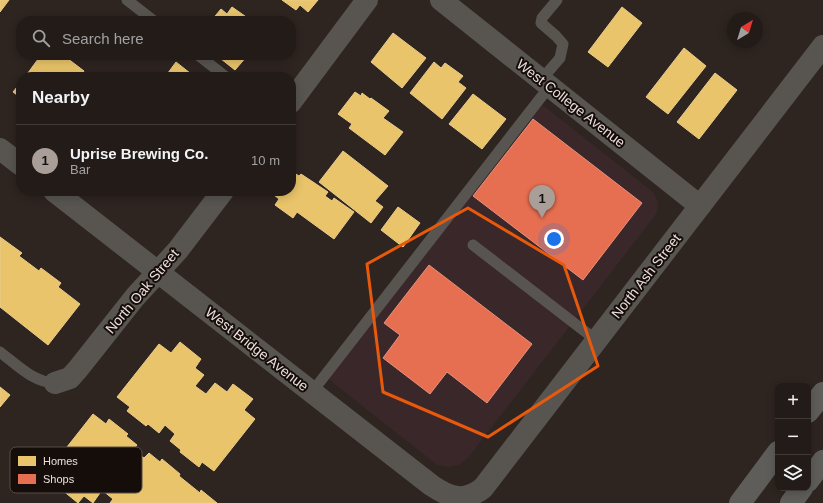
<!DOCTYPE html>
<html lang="en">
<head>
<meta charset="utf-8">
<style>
	body { margin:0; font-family:Arial,sans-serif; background:#2a2421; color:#f1f3f6 }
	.controls { position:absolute; right:12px; bottom:12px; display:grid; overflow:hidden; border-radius:8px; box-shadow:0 2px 10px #0003 }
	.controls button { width:36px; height:36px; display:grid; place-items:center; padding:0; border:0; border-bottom:1px solid #3f3937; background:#221b18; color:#f1f3f6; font:20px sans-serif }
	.compass { position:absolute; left:727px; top:12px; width:36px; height:36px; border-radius:50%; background:#221b18; box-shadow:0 2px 10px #0003; rotate:38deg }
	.you { position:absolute; left:554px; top:239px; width:14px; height:14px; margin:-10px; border:3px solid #fff; border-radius:50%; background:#1a73e8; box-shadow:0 0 0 6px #1a73e833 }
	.badge { display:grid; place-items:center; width:26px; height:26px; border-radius:50%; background:#aa9e99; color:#111; font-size:13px; font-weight:700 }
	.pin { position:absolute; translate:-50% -33px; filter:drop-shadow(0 1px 2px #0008) }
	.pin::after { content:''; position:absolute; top:21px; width:14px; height:12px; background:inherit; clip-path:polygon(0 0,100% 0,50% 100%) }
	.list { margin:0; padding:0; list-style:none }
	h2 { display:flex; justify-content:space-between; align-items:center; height:52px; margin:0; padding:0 16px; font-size:17px }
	h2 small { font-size:13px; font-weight:400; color:#a2a1a2 }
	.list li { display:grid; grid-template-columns:26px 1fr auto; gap:12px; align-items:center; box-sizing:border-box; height:72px; padding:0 16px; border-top:1px solid #3f3937 }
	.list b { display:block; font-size:15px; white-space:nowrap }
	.list p { margin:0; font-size:13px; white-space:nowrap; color:#a2a1a2 }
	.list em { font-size:13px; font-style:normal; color:#a2a1a2 }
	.icon { flex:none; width:22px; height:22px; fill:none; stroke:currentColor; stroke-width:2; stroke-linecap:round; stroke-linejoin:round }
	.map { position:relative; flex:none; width:823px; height:503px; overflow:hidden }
	.search { position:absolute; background:#221b18; box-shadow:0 2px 10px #0003; left:16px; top:16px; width:280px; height:44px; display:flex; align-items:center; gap:10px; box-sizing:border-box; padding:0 14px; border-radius:16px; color:#a2a1a2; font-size:15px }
	.panel { position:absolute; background:#221b18; box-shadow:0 2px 10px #0003; left:16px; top:72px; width:280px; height:124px; border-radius:16px }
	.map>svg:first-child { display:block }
</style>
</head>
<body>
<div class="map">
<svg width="823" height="503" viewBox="0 0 823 503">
	<rect width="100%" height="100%" fill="#2e2420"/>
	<polygon fill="#39272a" points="534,98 653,192 658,202 657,213 468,458 459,465 449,467 437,465 322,374"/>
	<g fill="#e9c46a" stroke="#eacc8c">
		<polygon points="0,0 9,0 0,12"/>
		<polygon points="282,0 318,0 308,12 300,5 296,10"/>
		<polygon points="232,7 252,21 211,21 221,9 227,14"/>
		<polygon points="622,7 642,23 608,67 588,52"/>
		<polygon points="393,33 426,58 402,88 371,62"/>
		<polygon points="684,48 706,66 668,114 646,97"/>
		<polygon points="41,55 44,55 48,58 51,55 63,55 84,71 80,77 25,77"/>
		<polygon points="216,55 248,55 235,70"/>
		<polygon points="176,62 195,77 165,77"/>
		<polygon points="434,62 441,68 445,63 463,76 458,82 466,88 442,119 410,93"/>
		<polygon points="715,73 737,90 699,139 677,122"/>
		<polygon points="21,82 21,98 13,92"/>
		<polygon points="355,92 361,96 362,93 370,99 371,98 389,111 383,118 403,132 385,155 349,128 352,124 338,114"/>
		<polygon points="473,94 506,119 482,149 449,124"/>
		<polygon points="343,151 388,186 375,201 383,207 371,223 319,182"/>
		<polygon points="291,171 299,176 301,174 328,192 325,196 332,201 334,198 354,212 334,239 297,212 293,218 275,205 279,199 269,191 291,191"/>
		<polygon points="398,207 420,223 403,247 381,230"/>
		<polygon points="0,237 22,253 19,256 39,271 41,268 61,283 58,287 80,304 48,345 0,307"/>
		<polygon points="180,342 201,359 195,368 204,375 195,386 206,394 215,383 227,392 233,384 253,399 244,410 255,419 214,471 202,462 199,467 180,452 181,450 170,441 175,434 165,425 159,433 148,424 146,426 127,411 130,407 117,397 159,344 171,353"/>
		<polygon points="0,387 10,395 0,407"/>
		<polygon points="93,414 106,424 109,419 128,434 126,436 137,445 133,450 144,458 149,453 160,462 162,459 180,474 179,476 200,493 201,490 217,503 110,503 113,499 102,490 93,503 84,496 78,503 56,485 64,475 52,466"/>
	</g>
	<g fill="#e76f51" stroke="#e8917a">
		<polygon points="533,119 642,203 583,280 473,196"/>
		<polygon points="429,265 532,344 487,403 447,372 430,394 383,358 400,335 384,323"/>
	</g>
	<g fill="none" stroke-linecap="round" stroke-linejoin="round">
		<g stroke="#585551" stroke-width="11">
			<polyline points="127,0 154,21"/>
			<polyline points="198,55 226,77"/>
			<polyline points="541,80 560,58 563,44 556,36 541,23 542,18 557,0"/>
			<polyline points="473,245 596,340"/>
			<path d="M0 352C17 365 33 382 55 383"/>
			<polyline points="312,392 549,87"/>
		</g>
		<g stroke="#585551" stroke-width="22">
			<polyline points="441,0 700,206"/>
			<polyline points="291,102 367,0"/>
			<polyline points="0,149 21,165"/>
			<path d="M54 191 431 485C450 498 464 503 483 488L823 46"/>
			<polyline points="55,383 70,378 78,369 135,297 178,250 223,191"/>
		</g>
		<g stroke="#5f5d59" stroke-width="22">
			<polyline points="808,412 823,393"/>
			<polyline points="808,481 823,461"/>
			<polyline points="740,503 778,452"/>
			<polyline points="791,503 802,488"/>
		</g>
	</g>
	<path fill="none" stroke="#e8590c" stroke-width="3" stroke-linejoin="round" d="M468 208 564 265 598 366 488 437 383 392 367 264Z"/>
	<g text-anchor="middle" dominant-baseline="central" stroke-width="4" stroke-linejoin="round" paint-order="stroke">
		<g font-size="14" fill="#ecdfda" stroke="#150d0a">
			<text transform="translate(571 103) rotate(38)">West College Avenue</text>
			<text transform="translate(646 276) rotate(-52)">North Ash Street</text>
			<text transform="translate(142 291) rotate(-50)">North Oak Street</text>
			<text transform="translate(257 349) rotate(38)">West Bridge Avenue</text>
		</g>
	</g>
	<rect x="10" y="447" width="132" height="46" rx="6" fill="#150d0a" stroke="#564c48" stroke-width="1"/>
	<rect x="18" y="456" width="18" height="10" fill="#e9c46a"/>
	<rect x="18" y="474" width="18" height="10" fill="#e76f51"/>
	<g font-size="11" fill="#ecdfda">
		<text x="43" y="465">Homes</text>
		<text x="43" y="483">Shops</text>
	</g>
</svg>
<div class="controls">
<button>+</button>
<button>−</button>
<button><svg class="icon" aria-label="layers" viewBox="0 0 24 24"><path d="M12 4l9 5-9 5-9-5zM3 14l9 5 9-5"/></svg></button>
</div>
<svg class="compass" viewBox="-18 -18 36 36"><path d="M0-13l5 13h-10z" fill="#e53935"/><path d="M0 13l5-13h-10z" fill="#a2a1a2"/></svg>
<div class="you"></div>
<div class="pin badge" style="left:542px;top:218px">1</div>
<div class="search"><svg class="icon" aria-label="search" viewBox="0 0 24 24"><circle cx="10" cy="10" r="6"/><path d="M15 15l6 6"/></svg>Search here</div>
<section class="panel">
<h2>Nearby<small></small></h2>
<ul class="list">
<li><span class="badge">1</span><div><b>Uprise Brewing Co.</b><p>Bar</p></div><em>10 m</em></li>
</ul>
</section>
</div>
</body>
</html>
